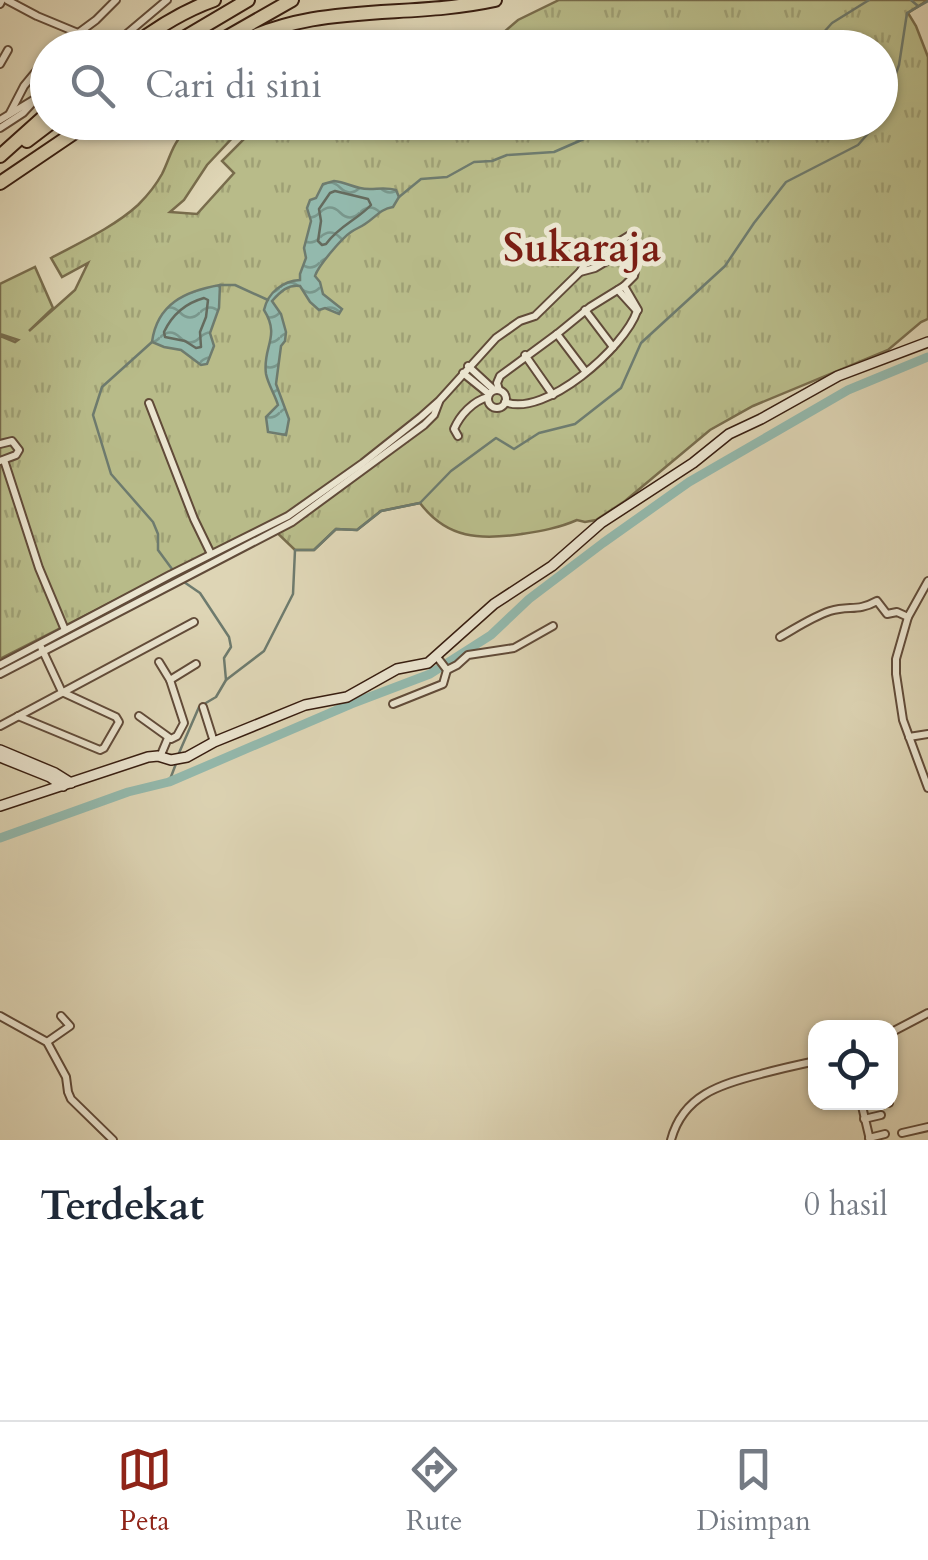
<!DOCTYPE html>
<html lang="id">
<head>
<meta charset="utf-8">
<style>
	body { margin:0; font-family:Cardo,serif; background:#f2f2f3; color:#1f2937 }
	.controls { position:absolute; right:30px; bottom:30px; display:grid; overflow:hidden; border-radius:20px; box-shadow:0 2px 8px #0004 }
	.controls button { width:90px; height:90px; display:grid; place-items:center; padding:0; border:0; border-bottom:2px solid #e0e1e3; background:#fff; color:#1f2937; font:50px sans-serif }
	.list { margin:0; padding:0; list-style:none }
	h2 { display:flex; justify-content:space-between; align-items:center; height:130px; margin:0; padding:0 40px; font-size:42px }
	h2 small { font-size:32px; font-weight:400; color:#747a83 }
	.icon { flex:none; width:55px; height:55px; fill:none; stroke:currentColor; stroke-width:2; stroke-linecap:round; stroke-linejoin:round }
	.map { position:relative; flex:none; width:928px; height:1140px; overflow:hidden }
	.search { position:absolute; background:#fff; box-shadow:0 2px 8px #0004; left:30px; right:30px; top:30px; height:110px; display:flex; align-items:center; gap:25px; box-sizing:border-box; padding:0 35px; border-radius:55px; color:#747a83; font-size:38px }
	.sheet { height:280px; background:#fff }
	nav { display:flex; justify-content:space-around; align-items:center; box-sizing:border-box; height:140px; border-top:2px solid #e0e1e3; background:#fff; font-size:28px; color:#747a83 }
	nav a { display:grid; justify-items:center; gap:5px }
	nav .on { color:#8f2418 }
	.map>svg:first-child { display:block }
</style>
</head>
<body>
<div class="map">
<svg width="928" height="1140" viewBox="0 0 928 1140">
	<defs>
		<pattern id="grass-tufts" width="24" height="20" patternUnits="userSpaceOnUse" patternTransform="scale(2.5)"><rect width="24" height="20" fill="#b8bb89"/><path d="M3 7l-1-3M5 7V3M7 7l1-3M15 17l-1-3M17 17v-4M19 17l1-3" fill="none" stroke="#9fa075"/></pattern>
		<pattern id="water-waves" width="16" height="10" patternUnits="userSpaceOnUse" patternTransform="scale(2.5)"><rect width="16" height="10" fill="#93b9ad"/><path d="M0 5q4-4 8 0t8 0" fill="none" stroke="#79968b"/></pattern>
	</defs>
	<rect width="100%" height="100%" fill="#ded5b5"/>
	<filter id="stains"><feTurbulence type="fractalNoise" baseFrequency=".002" numOctaves="4"/><feColorMatrix values="0 0 0 0 .2 0 0 0 0 .09 0 0 0 0 .02 0 0 0 .5 -.17"/></filter>
	<radialGradient id="worn" r=".72"><stop offset=".6" stop-color="#630" stop-opacity="0"/><stop offset="1" stop-color="#630" stop-opacity=".3"/></radialGradient>
	<path fill="url(#grass-tufts)" stroke="#786c4c" stroke-width="2.5" d="M559 0H928L908 13 916 26 928 57V319L921 322 888 350 753 406 710 430 625 501 596 520 585 522 577 520C559 528 541 531 522 534 480 540 447 539 420 503L381 511 357 530 336 529 314 550H295L267 523 0 659V336L15 342 18 340 0 334V284L35 267 53 308 29 331 75 290 88 263 62 277 51 258C79 243 114 227 138 205 147 196 156 185 162 174 173 152 172 137 198 124 206 120 219 123 228 123L235 129V135L207 165 184 200 170 212 197 214 234 173 222 161 260 123 880 122V48L454 47 495 40 518 20Z"/>
	<g fill="url(#water-waves)" stroke="#6e7b6e" stroke-width="2.5">
		<path d="M334 181C344 182 351 186 360 188 372 191 383 186 396 190L399 197 393 207C380 209 376 217 365 224 361 227 355 229 351 232 342 238 318 266 315 276L320 282 323 294 342 309 339 314 325 308 319 310 310 302 300 286C288 284 280 292 272 301L281 314 286 332 285 341 281 346 276 384 289 419 286 435 268 432 266 417 278 405C275 395 268 384 266 374 262 347 281 337 264 310 268 292 283 281 300 280V274L306 258 304 248 311 221 307 208 310 200 316 198 323 184Z"/>
		<path d="M220 285 219 308 210 333 214 346 207 364 201 365 181 350 164 347 152 342C157 304 185 291 220 285Z"/>
	</g>
	<g fill="none" stroke-linecap="round" stroke-linejoin="round">
		<g stroke="#656b5e" stroke-width="2.5">
			<path d="M335 191 368 199 371 205C357 220 339 226 326 244L322 245 318 241 321 221 319 209 330 193Z"/>
			<path d="M204 298 208 300 206 317 200 332 201 347 196 348 185 341 165 337 164 332C172 315 186 303 204 298Z"/>
		</g>
		<g stroke="#6e7b6e" stroke-width="2.5">
			<polyline points="911,0 918,6"/>
			<polyline points="815,48 814,43 832,23 869,0"/>
			<polyline points="880,119 899,65 907,13 928,1"/>
			<polyline points="399,197 421,179 447,177 474,162 492,161 507,155 554,152 593,135 605,122"/>
			<polyline points="220,285 235,285 268,300"/>
			<polyline points="152,342 102,387 93,415 111,474 153,522 158,534 158,550 172,569"/>
			<polyline points="226,680 264,651 293,594 295,550 314,550 336,529 357,530 381,511 420,503 451,471 496,438 514,449 539,433 575,424 621,388 641,343 725,266 754,223 786,182 858,145 878,122"/>
			<polyline points="179,753 199,707 216,697 226,680 224,658 231,647 229,637 200,593 184,582"/>
			<polyline points="169,782 177,761"/>
		</g>
		<polyline stroke="#93b9ad" stroke-width="9" points="0,838 128,792 169,782 351,704 430,674 491,635 529,599 603,543 689,482 848,390 928,357"/>
		<defs>
			<g id="street">
				<polyline points="7,0 37,16 78,33"/>
				<polyline points="0,4 2,0"/>
				<polyline points="58,48 96,20 116,0"/>
				<polyline points="110,48 167,0"/>
				<polyline points="0,64 8,50"/>
				<polyline points="10,113 24,86 48,57"/>
				<polyline points="0,120 48,91"/>
				<polyline points="0,128 23,113 34,101"/>
				<polyline points="580,272 586,262 630,235"/>
				<polyline points="624,286 638,310"/>
				<polyline points="618,290 637,311"/>
				<polyline points="585,310 613,347"/>
				<polyline points="557,334 585,371"/>
				<polyline points="525,355 553,395"/>
				<polyline points="468,366 494,390"/>
				<polyline points="463,373 489,394"/>
				<polyline points="499,390 497,383 500,376 557,334 590,307 624,286 634,276 635,271"/>
				<circle cx="497" cy="399" r="9"/>
				<path d="M505 402C545 418 625 347 637 311"/>
				<polyline points="149,403 194,519 211,554"/>
				<path d="M458 436 454 429C460 415 473 401 488 397"/>
				<polyline points="0,444 12,441 19,450 16,455 0,461"/>
				<polyline points="4,460 39,568 65,630"/>
				<polyline points="928,581 908,617 896,659 896,674 903,720 928,788"/>
				<path d="M780 637C796 628 812 617 830 611 850 605 857 612 877 601L887 614 897 612 908 617"/>
				<polyline points="0,665 170,575 288,516 363,463 421,417 439,401 496,338 520,321 535,316 580,272 595,268 635,244"/>
				<polyline points="447,670 457,665 468,655 514,648 553,626"/>
				<polyline points="0,674 292,522 424,425 434,415 439,402"/>
				<polyline points="170,680 196,664"/>
				<polyline points="393,704 443,684 447,670 437,657"/>
				<polyline points="203,707 214,742"/>
				<polyline points="18,716 100,750 104,748 119,722 116,717 62,692 41,647"/>
				<polyline points="139,716 171,739 177,736 184,723 170,680 159,662"/>
				<polyline points="0,726 194,622"/>
				<polyline points="909,737 928,734"/>
				<polyline points="160,757 168,738"/>
				<polyline points="0,1016 47,1042 66,1077 68,1092 71,1099 113,1140"/>
				<polyline points="890,1033 928,1013"/>
				<polyline points="47,1042 70,1026 61,1016"/>
				<polyline points="861,1102 870,1140"/>
				<polyline points="889,1102 889,1103"/>
				<polyline points="864,1119 881,1115"/>
				<polyline points="902,1133 928,1127"/>
				<polyline points="869,1138 885,1134"/>
				<path d="M671 1140C683 1095 721 1084 761 1074 779 1069 797 1065 816 1061"/>
			</g>
			<g id="secondary">
				<polyline points="0,750 55,773 71,783"/>
				<polyline points="0,757 50,777 63,786"/>
				<polyline points="0,806 148,757 158,756 171,760 187,757 214,742 305,705 347,697 397,669 428,663 494,604 552,566 601,523 693,463 729,434 761,419 838,376 928,342"/>
			</g>
			<g id="highway">
				<path d="M130 48C156 28 183 11 214 0"/>
				<polyline points="167,48 248,0"/>
				<polyline points="208,48 292,0"/>
				<path d="M229 48C316 0 403 20 495 0"/>
				<polyline points="27,141 52,122"/>
				<polyline points="0,156 48,113"/>
				<polyline points="0,183 90,122"/>
			</g>
		</defs>
		<use href="#street" stroke="#614b39" stroke-width="10"/>
		<use href="#secondary" stroke="#371d10" stroke-width="12"/>
		<use href="#highway" stroke="#371d10" stroke-width="16"/>
		<use href="#street" stroke="#eae4cf" stroke-width="6"/>
		<use href="#secondary" stroke="#eae4cf" stroke-width="9"/>
		<use href="#highway" stroke="#ded5b5" stroke-width="12"/>
	</g>
	<g text-anchor="middle" dominant-baseline="central" stroke-width="10" stroke-linejoin="round" paint-order="stroke">
		<g font-size="40" font-weight="bold" fill="#7a1f14" stroke="#eae4cf">
			<text x="582" y="248">Sukaraja</text>
		</g>
	</g>
	<rect width="100%" height="100%" filter="url(#stains)"/>
	<rect width="100%" height="100%" fill="url(#worn)"/>
</svg>
<div class="controls">
<button><svg class="icon" aria-label="locate" viewBox="0 0 24 24"><circle cx="12" cy="12" r="6"/><path d="M12 2v4M12 18v4M2 12h4M18 12h4"/></svg></button>
</div>
<div class="search"><svg class="icon" aria-label="search" viewBox="0 0 24 24"><circle cx="10" cy="10" r="6"/><path d="M15 15l6 6"/></svg>Cari di sini</div>
</div>
<section class="sheet">
<h2>Terdekat<small>0 hasil</small></h2>
<ul class="list">
</ul>
</section>
<nav>
<a class="on"><svg class="icon" aria-label="map" viewBox="0 0 24 24"><path d="M3 6l6-2 6 2 6-2v14l-6 2-6-2-6 2zM9 4v14M15 6v14"/></svg>Peta</a>
<a><svg class="icon" aria-label="directions" viewBox="0 0 24 24"><path d="M12 3l9 9-9 9-9-9zM9 14v-3h6M13 9l2 2-2 2"/></svg>Rute</a>
<a><svg class="icon" aria-label="saved" viewBox="0 0 24 24"><path d="M7 4h10v16l-5-4-5 4z"/></svg>Disimpan</a>
</nav>
</body>
</html>
